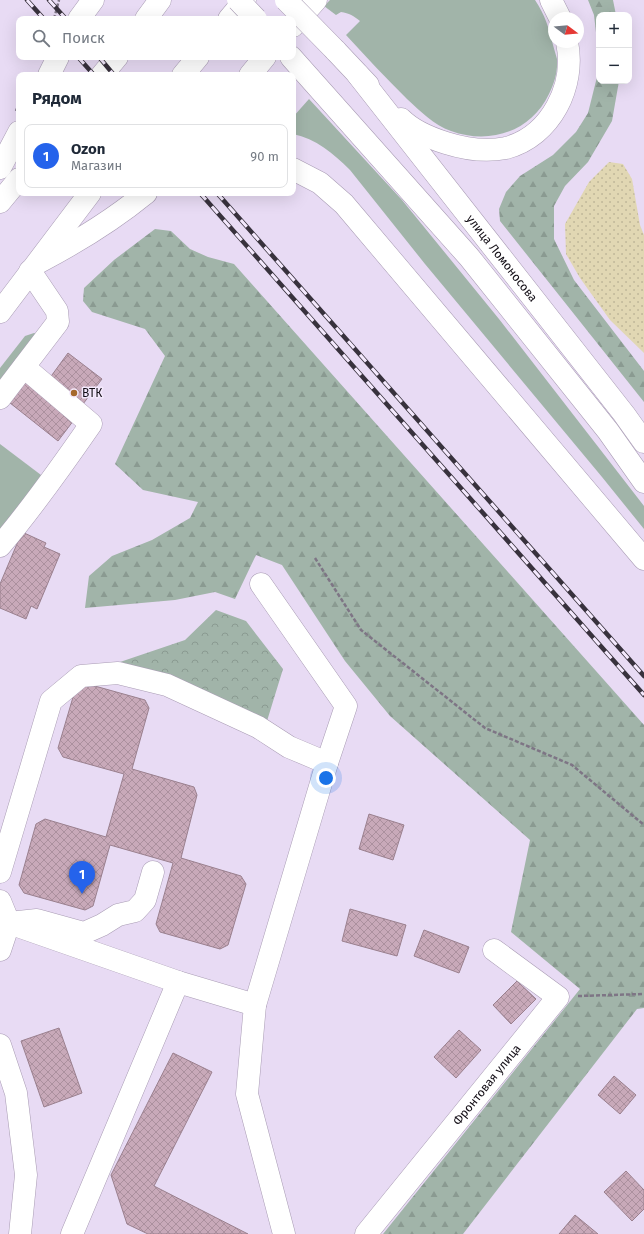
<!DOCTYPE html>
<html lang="ru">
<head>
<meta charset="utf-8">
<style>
	body { margin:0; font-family:"Fira Sans",sans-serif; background:#f2f2f3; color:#1f2937 }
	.controls { position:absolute; right:12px; top:12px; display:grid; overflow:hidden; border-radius:8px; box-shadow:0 4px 16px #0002 }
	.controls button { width:36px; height:36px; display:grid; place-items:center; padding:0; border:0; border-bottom:1px solid #e0e1e3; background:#fff; color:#1f2937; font:20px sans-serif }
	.compass { position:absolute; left:548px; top:12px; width:36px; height:36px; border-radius:50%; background:#fff; box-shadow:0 4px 16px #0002; rotate:106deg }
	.you { position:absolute; left:326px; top:778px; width:14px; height:14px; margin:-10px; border:3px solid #fff; border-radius:50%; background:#1a73e8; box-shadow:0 0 0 6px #1a73e833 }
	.badge { display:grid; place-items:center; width:26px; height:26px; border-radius:50%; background:#2563eb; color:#fff; font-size:13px; font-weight:700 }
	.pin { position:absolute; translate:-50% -33px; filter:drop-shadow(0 1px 2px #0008) }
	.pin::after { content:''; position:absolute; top:21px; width:14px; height:12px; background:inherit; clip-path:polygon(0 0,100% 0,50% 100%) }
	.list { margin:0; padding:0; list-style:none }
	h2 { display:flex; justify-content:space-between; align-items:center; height:52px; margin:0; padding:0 16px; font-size:17px }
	h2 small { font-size:13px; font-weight:400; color:#747a83 }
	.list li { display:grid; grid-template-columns:26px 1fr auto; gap:12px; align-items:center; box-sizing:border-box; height:64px; margin:0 8px 8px; padding:0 8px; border:1px solid #e0e1e3; border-radius:8px }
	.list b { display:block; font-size:15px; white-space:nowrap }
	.list p { margin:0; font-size:13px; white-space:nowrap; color:#747a83 }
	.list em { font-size:13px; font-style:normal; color:#747a83 }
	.icon { flex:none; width:22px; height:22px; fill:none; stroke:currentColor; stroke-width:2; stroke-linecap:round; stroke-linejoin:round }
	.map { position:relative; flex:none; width:644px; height:1234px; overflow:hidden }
	.search { position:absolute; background:#fff; box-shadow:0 4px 16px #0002; left:16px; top:16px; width:280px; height:44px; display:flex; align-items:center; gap:10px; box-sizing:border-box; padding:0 14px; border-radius:8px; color:#747a83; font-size:15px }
	.panel { position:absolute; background:#fff; box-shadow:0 4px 16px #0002; left:16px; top:72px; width:280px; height:124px; border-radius:8px }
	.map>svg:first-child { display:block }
</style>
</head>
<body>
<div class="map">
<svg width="644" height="1234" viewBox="0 0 644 1234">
	<defs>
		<pattern id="forest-firs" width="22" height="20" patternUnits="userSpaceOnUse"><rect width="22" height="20" fill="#a1b4a9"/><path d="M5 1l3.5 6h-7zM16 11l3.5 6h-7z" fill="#8a9a91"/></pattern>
		<pattern id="sand-dots" width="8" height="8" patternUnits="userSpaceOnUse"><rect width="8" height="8" fill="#e1d7b3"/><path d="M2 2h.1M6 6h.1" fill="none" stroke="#c0b799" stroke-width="1.8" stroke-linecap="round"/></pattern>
		<pattern id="park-crowns" width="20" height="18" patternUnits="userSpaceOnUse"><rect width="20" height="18" fill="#a1b4a9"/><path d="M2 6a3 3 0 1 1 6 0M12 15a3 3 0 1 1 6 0" fill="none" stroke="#8a9a91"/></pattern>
		<pattern id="building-cross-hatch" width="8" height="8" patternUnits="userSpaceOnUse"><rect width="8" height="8" fill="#c8a9b9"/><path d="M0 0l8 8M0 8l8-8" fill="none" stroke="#ab909e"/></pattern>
	</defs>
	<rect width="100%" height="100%" fill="#e8dbf4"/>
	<g fill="#a1b4a9">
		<path d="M330 0H535C545 15 549 28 553 45 554 49 556 55 557 59 558 72 554 84 549 94 531 132 489 145 451 131 434 125 420 111 407 99 386 78 366 57 346 35L360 21C354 16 349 13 341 12L336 15 324 6Z"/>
		<path d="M309 99 402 200 499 319 644 506V529L602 477 425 264 350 170C333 153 316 139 293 134V117Z"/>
		<polygon points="34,333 37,334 0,394 0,368 25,336"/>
		<polygon points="0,444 45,478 0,535"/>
	</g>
	<g fill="url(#forest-firs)">
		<polygon points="588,0 613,0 616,15 599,15 599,59 594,15"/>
		<polygon points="599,69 599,81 619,81 612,121 588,162 565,186 554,206 554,239 574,280 644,371 644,402 500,221 499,209 506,192 520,176 553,155 576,132 588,113"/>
		<polygon points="155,229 171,231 190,249 208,257 234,264 644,725 644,1008 637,1009 463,1234 383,1234 580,989 511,932 530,840 390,716 345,661 282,565 256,555 235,599 215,592 175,600 85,608 89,576 112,556 152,540 190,518 198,502 143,490 115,464 165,356 145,329 92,312 83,301 84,288 114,260"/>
	</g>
	<polygon fill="url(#sand-dots)" points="609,162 623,164 632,179 640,225 644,235 644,353 610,320 580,278 566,254 565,224 589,182"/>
	<polygon fill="url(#park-crowns)" points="216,610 246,621 283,669 267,721 263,718 170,675 120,662 185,640"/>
	<g fill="url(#building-cross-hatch)" stroke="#9a808e">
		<polygon points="68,353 102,379 83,404 49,379"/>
		<polygon points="24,374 77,416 58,441 5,399"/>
		<polygon points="22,532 46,543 44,547 60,554 37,609 31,606 26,619 0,608 0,584"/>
		<polygon points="84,683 145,700 149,708 132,769 194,787 197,795 181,858 241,876 246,884 228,945 220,949 160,932 156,924 173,863 110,845 93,906 85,910 24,893 19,885 36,824 45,819 106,837 124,774 63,757 58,748 76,687"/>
		<polygon points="369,814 404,825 393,860 359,849"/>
		<polygon points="350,909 406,925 397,956 342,941"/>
		<polygon points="424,930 469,947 459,973 414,956"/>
		<polygon points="517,981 536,999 511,1024 493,1005"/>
		<polygon points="59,1028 82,1093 44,1107 21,1041"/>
		<polygon points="459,1030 481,1050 456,1078 434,1057"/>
		<polygon points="173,1053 212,1072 154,1186 248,1234 148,1234 127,1224 111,1175"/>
		<polygon points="614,1076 636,1095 620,1114 598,1095"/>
		<polygon points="626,1171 644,1190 644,1209 632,1221 604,1192"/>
		<polygon points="575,1215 598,1234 559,1234"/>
	</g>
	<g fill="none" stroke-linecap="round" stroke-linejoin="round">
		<defs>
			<g id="minor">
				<polyline points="0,398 58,322 57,311 30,271"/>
				<path d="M0 546C33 507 62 466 91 424L24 367"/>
				<polyline points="261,584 346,706 327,763 255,1005 247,1094 284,1234"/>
				<polyline points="0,872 51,701 81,676 118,673 167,685 258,727 289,747 327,763"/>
				<polyline points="0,901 9,923 37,920 84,933 102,925 118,915 135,911 145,900 153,872"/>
				<polyline points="0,950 9,923 178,982"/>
				<polyline points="0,1045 16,1093 26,1175 20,1234"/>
				<polyline points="72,1234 178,982 255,1005"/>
				<path id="s1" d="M366 1234 558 997 494 950"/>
			</g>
			<g id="major">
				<polyline points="551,0 560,18"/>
				<polyline points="79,19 93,0"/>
				<polyline points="146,19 160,0"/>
				<polyline points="229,19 245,0"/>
				<polyline points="293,26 316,0"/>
				<polyline points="335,50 368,85"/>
				<polyline points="291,57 469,257 608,431 644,482"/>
				<polyline points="49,75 58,57"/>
				<polyline points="102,75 117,57"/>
				<polyline points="183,75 198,57"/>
				<polyline points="250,75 265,57"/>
				<path id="s2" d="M358 75 624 414 644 442"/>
				<path d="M401 119C413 131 430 138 446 143 465 149 486 152 506 148 551 136 576 86 567 42"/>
				<polyline points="0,168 19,132"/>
				<polyline points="293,169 320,183 344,204 644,559"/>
				<polyline points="0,202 19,179"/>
				<path d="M41 261C79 241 113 220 146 193"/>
				<polyline points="0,312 90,193"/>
			</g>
		</defs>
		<use href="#minor" stroke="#a99cb4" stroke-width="23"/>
		<use href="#major" stroke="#a99cb4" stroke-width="23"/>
		<g stroke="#7e7585" stroke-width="2.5" stroke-dasharray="4 2" stroke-linecap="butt">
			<polyline points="54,19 59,0"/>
			<polyline points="16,111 19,104"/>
			<polyline points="315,558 361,630 485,728 572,765 644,825"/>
			<polyline points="578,996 644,994"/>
		</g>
		<use href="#minor" stroke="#fff" stroke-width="22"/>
		<use href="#major" stroke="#fff" stroke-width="22"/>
		<defs>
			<g id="rail">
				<polyline points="27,0 44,19"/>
				<polyline points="49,0 66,19"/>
				<polyline points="78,57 94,75"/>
				<polyline points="99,57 114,75"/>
				<polyline points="200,193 644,695"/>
				<polyline points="217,193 644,676"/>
			</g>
		</defs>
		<use href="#rail" stroke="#38323d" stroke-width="4.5"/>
		<use href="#rail" stroke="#f4e9fd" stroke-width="3" stroke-dasharray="9" stroke-linecap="butt"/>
		<defs>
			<g id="major-bridge">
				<polyline points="238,0 256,19"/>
				<polyline points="286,0 335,50"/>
			</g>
		</defs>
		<use href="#major-bridge" stroke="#a99cb4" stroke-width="23" stroke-linecap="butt"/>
		<use href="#major-bridge" stroke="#fff" stroke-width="22"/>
	</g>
	<circle fill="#a5692c" stroke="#f4e9fd" stroke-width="1.5" cx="74" cy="393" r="4"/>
	<g text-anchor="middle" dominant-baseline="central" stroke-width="3" stroke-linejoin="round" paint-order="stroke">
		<g font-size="12" fill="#120d15" stroke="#f4e9fd">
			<text stroke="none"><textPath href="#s2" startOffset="233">улица Ломоносова</textPath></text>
			<text stroke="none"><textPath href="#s1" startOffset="192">Фронтовая улица</textPath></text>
		</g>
		<g font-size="12" fill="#120d15" stroke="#f4e9fd" text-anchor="start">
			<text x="82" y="393">ВТК</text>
		</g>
	</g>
</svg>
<div class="controls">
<button>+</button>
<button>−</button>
</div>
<svg class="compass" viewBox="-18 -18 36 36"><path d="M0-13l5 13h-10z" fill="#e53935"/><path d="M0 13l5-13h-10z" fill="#747a83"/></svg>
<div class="you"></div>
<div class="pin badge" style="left:82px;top:894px">1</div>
<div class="search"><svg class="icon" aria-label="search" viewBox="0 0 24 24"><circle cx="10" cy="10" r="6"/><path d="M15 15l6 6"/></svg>Поиск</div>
<section class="panel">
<h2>Рядом<small></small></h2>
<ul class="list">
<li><span class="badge">1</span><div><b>Ozon</b><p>Магазин</p></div><em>90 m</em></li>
</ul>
</section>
</div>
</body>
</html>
